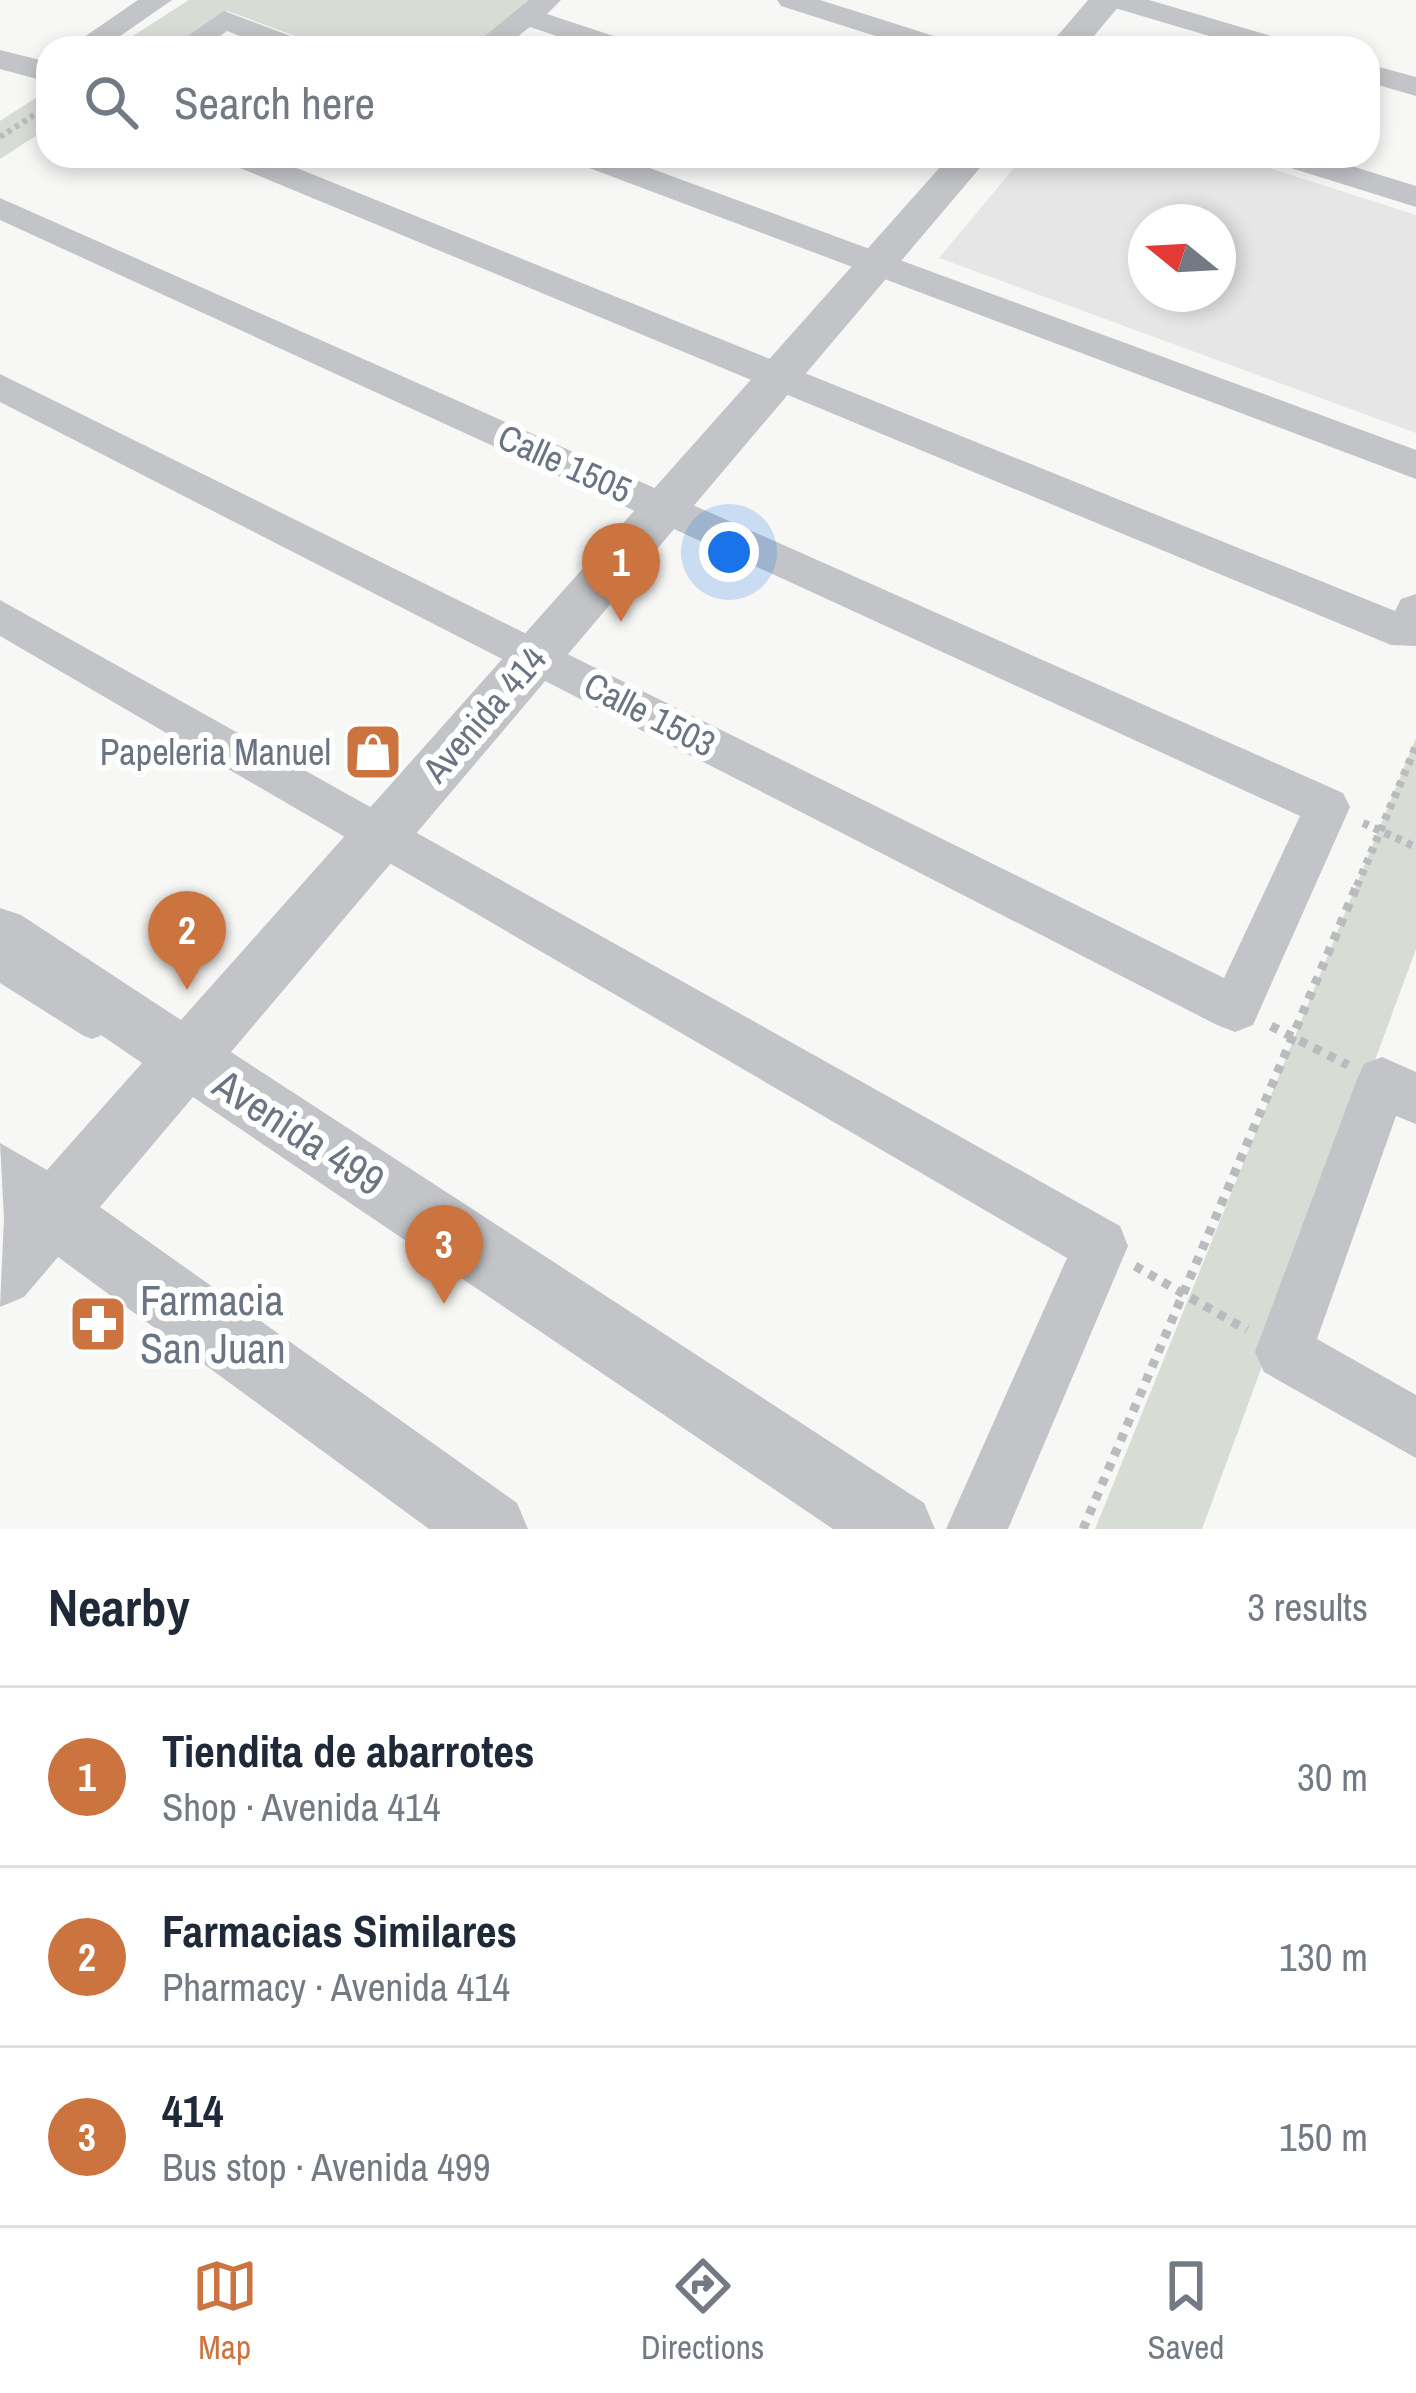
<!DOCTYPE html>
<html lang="en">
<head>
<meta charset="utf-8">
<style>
	body { margin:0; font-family:"Archivo Narrow",sans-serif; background:#f2f2f3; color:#1f2937 }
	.compass { position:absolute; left:1128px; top:204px; width:108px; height:108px; border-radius:50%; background:#fff; box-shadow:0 6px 18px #0003; rotate:288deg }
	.you { position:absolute; left:729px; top:552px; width:42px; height:42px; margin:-30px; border:9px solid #fff; border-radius:50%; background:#1a73e8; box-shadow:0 0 0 18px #1a73e833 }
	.badge { display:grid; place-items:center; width:78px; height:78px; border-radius:50%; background:#cc7440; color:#fff; font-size:39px; font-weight:700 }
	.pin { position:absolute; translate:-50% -99px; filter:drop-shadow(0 3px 6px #0008) }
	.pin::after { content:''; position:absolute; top:63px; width:42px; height:36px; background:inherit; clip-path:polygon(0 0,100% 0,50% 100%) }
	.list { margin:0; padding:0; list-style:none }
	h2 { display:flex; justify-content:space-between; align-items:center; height:156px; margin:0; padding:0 48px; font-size:51px }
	h2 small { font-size:39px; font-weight:400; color:#747a83 }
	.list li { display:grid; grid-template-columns:78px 1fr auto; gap:36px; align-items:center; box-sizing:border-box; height:180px; padding:0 48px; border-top:3px solid #e0e1e3 }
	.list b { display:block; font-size:45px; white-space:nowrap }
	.list p { margin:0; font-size:39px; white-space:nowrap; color:#747a83 }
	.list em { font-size:39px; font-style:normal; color:#747a83 }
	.icon { flex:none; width:66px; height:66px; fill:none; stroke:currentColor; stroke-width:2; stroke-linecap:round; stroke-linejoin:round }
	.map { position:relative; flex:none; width:1416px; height:1529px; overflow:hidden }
	.search { position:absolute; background:#fff; box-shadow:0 6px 18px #0003; left:36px; right:36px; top:36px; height:132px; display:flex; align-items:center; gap:30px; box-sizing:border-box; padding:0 42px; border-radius:36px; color:#747a83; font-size:45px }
	.sheet { height:696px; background:#fff }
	nav { display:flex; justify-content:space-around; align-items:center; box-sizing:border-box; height:168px; border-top:3px solid #e0e1e3; background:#fff; font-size:33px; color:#747a83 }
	nav a { display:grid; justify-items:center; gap:6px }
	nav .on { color:#cc7440 }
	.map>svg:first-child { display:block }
</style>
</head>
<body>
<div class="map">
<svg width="1416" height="1529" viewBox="0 0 1416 1529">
	<rect width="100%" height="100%" fill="#f7f7f5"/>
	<path fill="#e5e6e5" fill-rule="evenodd" d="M1024 156H1232L1416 215V433L939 258ZM1218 222V294H1146V222Z"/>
	<g fill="#d7dcd5">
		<polygon points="189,0 535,0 472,48 328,48 227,11 170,48 114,48"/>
		<polygon points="48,90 48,128 0,159 0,121"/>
		<polygon points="1416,738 1416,949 1202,1529 1095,1529"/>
	</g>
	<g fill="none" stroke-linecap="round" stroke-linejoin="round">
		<polyline stroke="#b9bbbe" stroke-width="6" stroke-dasharray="4.5 4.5" stroke-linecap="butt" points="0,137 48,106"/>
		<g stroke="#b9bbbe" stroke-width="8" stroke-dasharray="6 6" stroke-linecap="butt">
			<polyline points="1363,823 1416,847"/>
			<polyline points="1357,886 1416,746"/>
		</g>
		<g stroke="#b9bbbe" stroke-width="9" stroke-dasharray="8 8" stroke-linecap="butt">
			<polyline points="1271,1026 1348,1065"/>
			<polyline points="1135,1266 1247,1330"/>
			<polyline points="1083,1529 1358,883"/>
		</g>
		<polygon fill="#c2c4c8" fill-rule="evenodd" points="0,959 100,1020 104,1028 100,1036 92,1039 84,1036 0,983"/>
		<g fill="#c2c4c8" fill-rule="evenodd">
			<polygon points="138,0 172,0 103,48 68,48"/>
			<polygon points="529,0 561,0 547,14 632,42 637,48 593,48 530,27 503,48 470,48"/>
			<polygon points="777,0 820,0 953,42 958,48 913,48 781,6"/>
			<polygon points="1104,0 1149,0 1292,42 1297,48 1250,48 1108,6"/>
			<polygon points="224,11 307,42 312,48 270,48 227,31 204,48 170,48"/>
			<polygon points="0,50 48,62 48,82 0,69"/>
			<polygon points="1368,64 1416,77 1416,96 1368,82"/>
			<polygon points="223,156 267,156 1395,611 1401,599 1416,594 1416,646 1391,645 228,163"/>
			<polygon points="571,156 617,156 1416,450 1416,479 576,163"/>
			<polygon points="1270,156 1319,156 1416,186 1416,207 1275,163"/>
			<polygon points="0,198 1343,793 1350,807 1253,1025 1235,1032 1217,1025 0,402 0,374 1224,978 1300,816 0,220"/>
			<polygon points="0,600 1120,1226 1128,1246 1008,1529 946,1529 1067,1258 0,636"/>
			<polygon points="1382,1057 1416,1072 1416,1124 1396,1116 1317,1339 1416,1395 1416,1458 1264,1372 1255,1352 1356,1082 1364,1064"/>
		</g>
		<g fill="#c2c4c8" fill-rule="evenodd">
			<polygon points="1088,0 1124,0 1084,48 1047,48"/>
			<polygon points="950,156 990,156 231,1052 924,1503 935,1529 833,1529 193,1097 100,1207 517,1503 528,1529 429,1529 58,1257 24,1297 0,1307 4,1218 0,1143 47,1170 142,1063 0,966 0,908 21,915 181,1020"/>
		</g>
	</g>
	<defs>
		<symbol id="shop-square" viewBox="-11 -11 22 22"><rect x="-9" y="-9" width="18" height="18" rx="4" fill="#cc7440" stroke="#fff"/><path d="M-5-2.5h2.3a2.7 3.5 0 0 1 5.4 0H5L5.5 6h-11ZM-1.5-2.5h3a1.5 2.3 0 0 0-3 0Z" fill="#fff"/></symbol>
		<symbol id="pharmacy-square" viewBox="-11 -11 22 22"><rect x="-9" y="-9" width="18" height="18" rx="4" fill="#cc7440" stroke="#fff"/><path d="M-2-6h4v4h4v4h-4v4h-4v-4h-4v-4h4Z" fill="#fff"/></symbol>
	</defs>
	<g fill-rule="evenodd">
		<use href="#shop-square" x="340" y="719" width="66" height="66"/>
		<use href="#pharmacy-square" x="65" y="1291" width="66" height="66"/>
	</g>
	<g text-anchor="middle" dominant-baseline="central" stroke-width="12" stroke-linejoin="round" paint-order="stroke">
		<g font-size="36" fill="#6b7482" stroke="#fff">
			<text transform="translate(565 463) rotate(24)">Calle 1505</text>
			<text transform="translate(484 714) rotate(-49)">Avenida 414</text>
			<text transform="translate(650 714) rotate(27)">Calle 1503</text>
		</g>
		<g font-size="36" fill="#6b7482" stroke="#fff" text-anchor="end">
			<text x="331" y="752">Papeleria Manuel</text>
		</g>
		<g font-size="42" fill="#6b7482" stroke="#fff">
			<text transform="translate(299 1132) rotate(33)">Avenida 499</text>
		</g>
		<g font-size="42" fill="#6b7482" stroke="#fff" text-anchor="start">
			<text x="140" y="1300">Farmacia<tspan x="140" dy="48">San Juan</tspan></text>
		</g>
	</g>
</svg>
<svg class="compass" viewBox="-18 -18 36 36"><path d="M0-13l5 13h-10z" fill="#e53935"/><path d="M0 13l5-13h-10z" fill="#747a83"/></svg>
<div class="you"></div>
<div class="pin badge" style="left:621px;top:622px">1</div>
<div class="pin badge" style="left:187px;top:990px">2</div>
<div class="pin badge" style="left:444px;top:1304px">3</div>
<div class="search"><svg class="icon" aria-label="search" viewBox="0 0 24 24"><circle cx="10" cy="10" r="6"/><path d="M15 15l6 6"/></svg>Search here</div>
</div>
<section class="sheet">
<h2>Nearby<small>3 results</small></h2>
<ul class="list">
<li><span class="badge">1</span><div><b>Tiendita de abarrotes</b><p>Shop · Avenida 414</p></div><em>30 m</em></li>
<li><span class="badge">2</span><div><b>Farmacias Similares</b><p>Pharmacy · Avenida 414</p></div><em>130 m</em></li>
<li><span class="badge">3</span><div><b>414</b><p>Bus stop · Avenida 499</p></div><em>150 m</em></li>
</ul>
</section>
<nav>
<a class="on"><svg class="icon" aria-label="map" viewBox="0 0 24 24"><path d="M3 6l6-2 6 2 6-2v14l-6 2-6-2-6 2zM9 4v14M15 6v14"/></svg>Map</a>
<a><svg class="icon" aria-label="directions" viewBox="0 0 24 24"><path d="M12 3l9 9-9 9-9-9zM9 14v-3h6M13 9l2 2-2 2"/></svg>Directions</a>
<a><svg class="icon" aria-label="saved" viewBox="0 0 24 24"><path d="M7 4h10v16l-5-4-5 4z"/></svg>Saved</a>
</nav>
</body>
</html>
